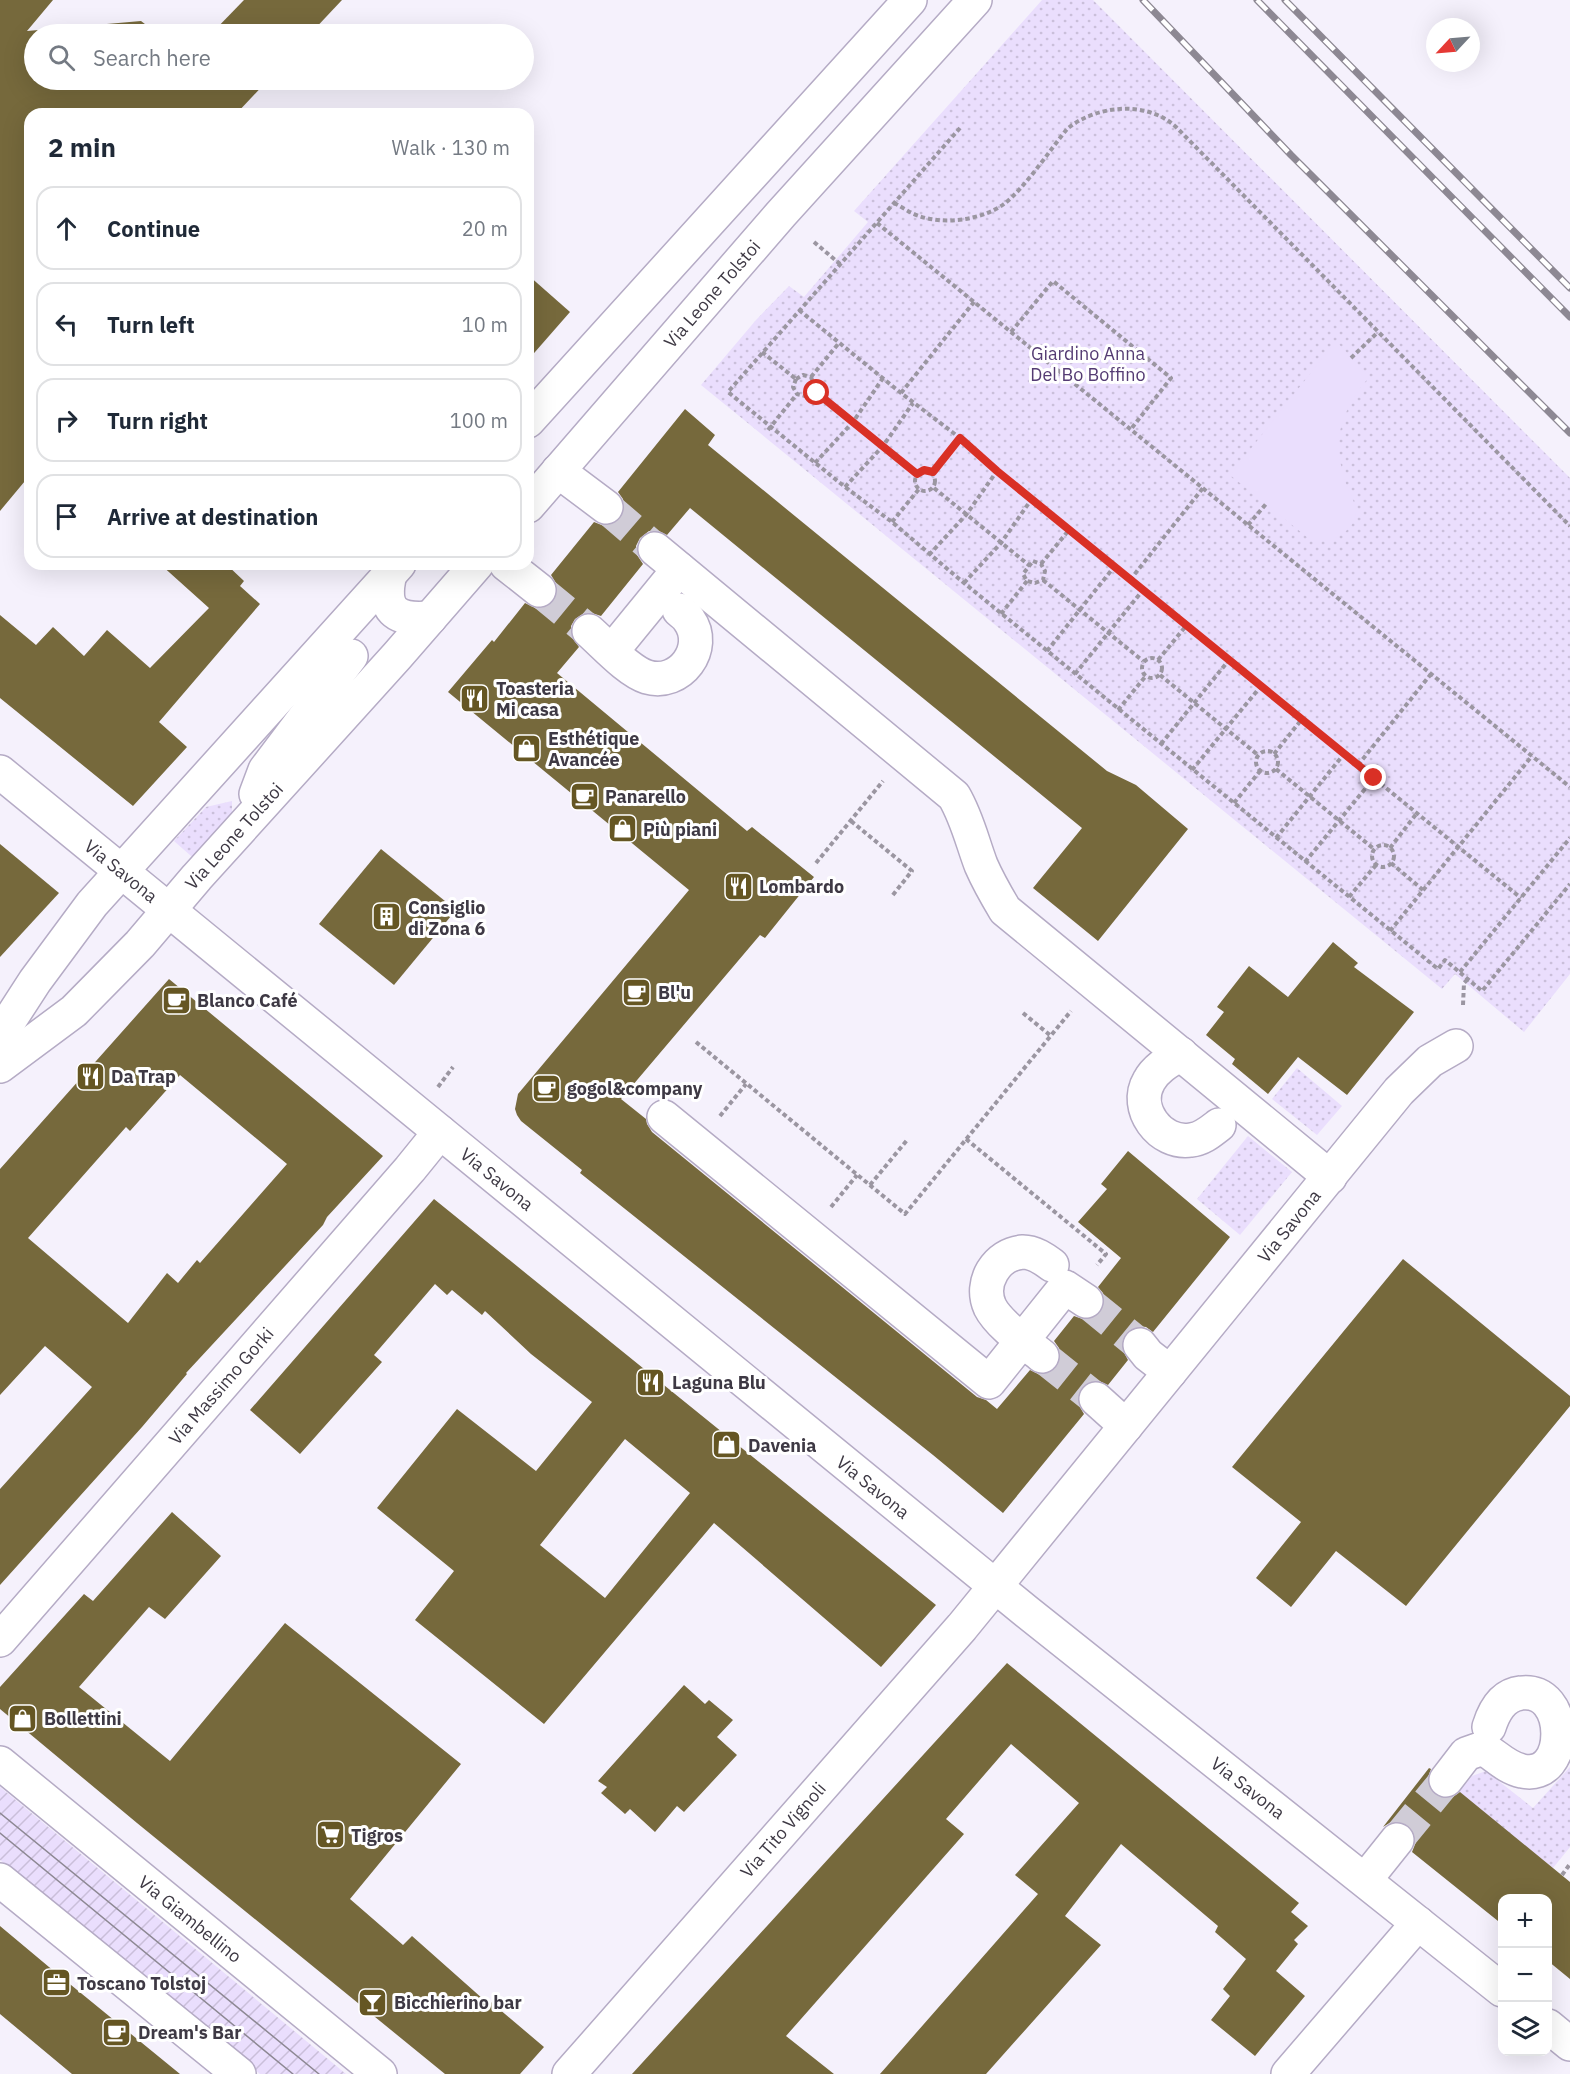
<!DOCTYPE html>
<html lang="en">
<head>
<meta charset="utf-8">
<style>
	body { margin:0; font-family:"IBM Plex Sans",sans-serif; background:#f6f6f7; color:#1f2937 }
	.controls { position:absolute; right:18px; bottom:18px; display:grid; overflow:hidden; border-radius:12px; box-shadow:0 6px 24px #0002 }
	.controls button { width:54px; height:54px; display:grid; place-items:center; padding:0; border:0; border-bottom:2px solid #e0e1e3; background:#fff; color:#1f2937; font:30px sans-serif }
	.compass { position:absolute; left:1426px; top:18px; width:54px; height:54px; border-radius:50%; background:#fff; box-shadow:0 6px 24px #0002; rotate:244deg }
	.stop { position:absolute; width:18px; height:18px; margin:-14px; border:4px solid #d93025; border-radius:50%; background:#fff }
	.stop.end { background:#d93025; border-color:#fff; box-shadow:0 2px 6px #0008 }
	.list { margin:0; padding:0; list-style:none }
	h2 { display:flex; justify-content:space-between; align-items:center; height:78px; margin:0; padding:0 24px; font-size:26px }
	h2 small { font-size:20px; font-weight:400; color:#747a83 }
	.list li { display:grid; grid-template-columns:39px 1fr auto; gap:18px; align-items:center; box-sizing:border-box; height:84px; margin:0 12px 12px; padding:0 12px; border:2px solid #e0e1e3; border-radius:18px }
	.list b { display:block; font-size:22px; white-space:nowrap }
	.list em { font-size:20px; font-style:normal; color:#747a83 }
	.icon { flex:none; width:33px; height:33px; fill:none; stroke:currentColor; stroke-width:2; stroke-linecap:round; stroke-linejoin:round }
	.map { position:relative; flex:none; width:1570px; height:2074px; overflow:hidden }
	.search { position:absolute; background:#fff; box-shadow:0 6px 24px #0002; left:24px; top:24px; width:510px; height:66px; display:flex; align-items:center; gap:15px; box-sizing:border-box; padding:0 21px; border-radius:33px; color:#747a83; font-size:22px }
	.panel { position:absolute; background:#fff; box-shadow:0 6px 24px #0002; left:24px; top:108px; width:510px; height:462px; border-radius:18px }
	.map>svg:first-child { display:block }
</style>
</head>
<body>
<div class="map">
<svg width="1570" height="2074" viewBox="0 0 1570 2074">
	<defs>
		<pattern id="grass-dots" width="8" height="8" patternUnits="userSpaceOnUse" patternTransform="scale(1.5)"><rect width="8" height="8" fill="#eadefd"/><path d="M2 2h.1M6 6h.1" fill="none" stroke="#cabfda" stroke-width="1.8" stroke-linecap="round"/></pattern>
		<pattern id="garden-furrows" width="10" height="10" patternUnits="userSpaceOnUse" patternTransform="scale(1.5)"><rect width="10" height="10" fill="#eadefd"/><path d="M-1 1l2-2M0 10L10 0M9 11l2-2" fill="none" stroke="#cabfda"/></pattern>
	</defs>
	<rect width="100%" height="100%" fill="#f5f1fc"/>
	<g fill="url(#grass-dots)">
		<polygon points="1042,0 1093,0 1570,478 1570,974 1524,1032 1455,974 1442,989 701,385 756,320 789,286 804,297 868,222 854,211"/>
		<polygon points="232,801 232,821 199,863 174,841 206,807"/>
		<polygon points="1297,1068 1342,1106 1317,1135 1272,1099"/>
		<polygon points="1248,1136 1292,1172 1240,1235 1197,1199"/>
		<polygon points="1570,1767 1570,1847 1553,1868 1459,1792 1472,1776 1486,1771 1533,1808"/>
	</g>
	<polygon fill="url(#garden-furrows)" points="0,1787 346,2074 260,2074 0,1860"/>
	<path fill="#eadefd" d="M1336 341 1369 377C1354 395 1341 416 1339 439 1338 453 1341 468 1345 481 1348 491 1355 500 1356 511 1356 528 1336 542 1320 541 1316 540 1311 538 1307 537L1230 475Z"/>
	<g fill="#76693c" fill-rule="evenodd">
		<polygon points="0,0 53,0 27,31 141,21 158,34 34,34 34,80 268,80 236,114 30,114 30,475 0,511"/>
		<polygon points="244,0 342,0 310,34 211,34"/>
		<polygon points="528,275 570,312 528,360"/>
		<polygon points="685,409 715,435 708,445 1107,771 1136,785 1188,829 1098,941 1033,888 1082,828 690,508 667,535 659,531 649,531 640,538 636,546 637,555 643,564 601,616 592,613 584,613 575,619 571,626 571,636 579,647 557,673 747,831 752,827 814,877 765,938 760,935 621,1099 646,1119 647,1124 652,1132 977,1397 986,1400 997,1409 1030,1370 1040,1375 1050,1373 1056,1368 1061,1358 1059,1348 1054,1341 1074,1316 1085,1320 1095,1317 1102,1311 1105,1302 1103,1293 1098,1287 1121,1258 1078,1222 1107,1189 1101,1184 1128,1151 1230,1237 1153,1332 1146,1327 1138,1326 1128,1331 1122,1339 1121,1347 1128,1360 1108,1385 1099,1381 1091,1381 1082,1387 1078,1395 1078,1404 1084,1414 1003,1513 933,1455 580,1173 582,1170 521,1121 517,1115 515,1109 518,1094 689,890 448,692 492,640 494,642 525,603 537,609 545,608 553,602 558,592 556,583 551,575 594,522 604,526 614,524 621,519 625,509 623,499 618,492"/>
		<polygon points="160,564 226,564 244,581 240,586 260,604 159,722 187,747 133,806 0,698 0,615 36,645 53,627 84,656 107,630 150,668 209,608"/>
		<polygon points="0,844 59,893 0,957"/>
		<polygon points="381,849 456,910 394,985 319,924"/>
		<polygon points="1333,942 1358,963 1354,967 1414,1012 1347,1095 1298,1057 1268,1094 1232,1064 1235,1059 1206,1035 1224,1012 1217,1007 1249,966 1288,997"/>
		<path d="M169 979 383 1156 327 1217 323 1225 186 1373 187 1374 142 1427 0 1585V1489L92 1387 45 1346 0 1395V1169ZM180 1075 287 1164 200 1263 197 1260 178 1283 167 1273 128 1323 28 1238 126 1127 130 1131Z"/>
		<path d="M434 1199 936 1605 881 1667 714 1523 544 1724 415 1620 454 1571 377 1508 457 1409 536 1471 592 1402 531 1354 485 1311 482 1315 452 1290 447 1295 435 1284 374 1355 382 1362 300 1454 250 1410ZM625 1439 690 1493 605 1598 540 1545Z"/>
		<polygon points="1403,1259 1570,1396 1570,1406 1406,1606 1336,1551 1291,1607 1256,1578 1301,1522 1232,1467"/>
		<polygon points="172,1512 221,1556 165,1619 149,1607 79,1687 170,1761 285,1623 461,1764 350,1899 403,1945 412,1936 483,1999 485,1997 544,2047 520,2074 445,2074 137,1823 0,1709 0,1687 84,1594 93,1601"/>
		<polygon points="1007,1663 1299,1903 1291,1912 1308,1926 1294,1940 1298,1944 1276,1971 1305,1996 1255,2056 1211,2020 1230,1996 1223,1989 1246,1959 1215,1932 1218,1926 1121,1844 1065,1916 1101,1945 986,2074 880,2074 1038,1894 1015,1875 1079,1803 1011,1744 946,1819 964,1834 786,2036 834,2074 632,2074"/>
		<polygon points="684,1685 705,1704 709,1700 733,1720 717,1737 737,1755 684,1812 677,1806 655,1832 630,1809 625,1814 601,1793 607,1787 598,1781"/>
		<polygon points="1429,1768 1431,1769 1428,1777 1429,1787 1434,1794 1444,1799 1453,1797 1460,1792 1570,1882 1570,1979 1548,1961 1548,1899 1503,1899 1503,1925 1412,1852 1416,1842 1414,1833 1409,1826 1399,1821 1391,1822 1383,1827"/>
		<polygon points="0,1926 49,1967 180,2074 72,2074 0,2014"/>
	</g>
	<g fill="none" stroke-linecap="round" stroke-linejoin="round">
		<g stroke="#d0ccd7" stroke-width="33" stroke-dasharray="33 16" stroke-linecap="butt">
			<polyline points="606,507 655,549"/>
			<polyline points="539,590 589,631"/>
			<polyline points="1086,1301 1140,1345"/>
			<polyline points="1042,1356 1096,1399"/>
			<polyline points="1397,1840 1446,1780"/>
		</g>
		<defs>
			<g id="minor">
				<polyline points="528,421 910,0"/>
				<polyline points="558,471 606,507"/>
				<polyline points="528,506 781,214 975,0"/>
				<path d="M655 549 954 796C967 818 972 841 981 865 988 881 996 895 1005 910L1330 1177"/>
				<polyline points="506,564 539,590"/>
				<path d="M390 574C381 610 395 621 430 618"/>
				<path d="M589 631C604 644 628 671 647 677 680 687 709 648 689 620 687 616 682 613 679 610"/>
				<polyline points="612,651 679,569"/>
				<polyline points="0,772 1027,1612 1502,1990"/>
				<polyline points="256,794 265,770 351,656"/>
				<polyline points="0,1035 35,981 92,904 399,564"/>
				<path d="M1181 1054C1169 1061 1156 1068 1149 1081 1133 1108 1160 1145 1191 1140 1202 1139 1210 1132 1219 1125"/>
				<polyline points="0,1066 74,1011 140,944 197,877 397,656 477,564"/>
				<polyline points="664,1117 989,1382 1065,1287 1086,1301"/>
				<polyline points="1140,1345 1148,1355 1170,1372"/>
				<path d="M1042 1356C1027 1344 999 1325 990 1307 979 1283 996 1254 1023 1252 1034 1252 1044 1259 1052 1265"/>
				<polyline points="1096,1399 1126,1426"/>
				<polyline points="0,1640 410,1169 440,1132"/>
				<polyline points="0,1763 380,2074"/>
				<path d="M1446 1780 1466 1754 1483 1748C1496 1756 1507 1768 1522 1771 1570 1782 1570 1686 1521 1693 1503 1695 1494 1711 1489 1727"/>
				<polyline points="0,1880 239,2074"/>
				<polyline points="1365,1880 1397,1840"/>
				<polyline points="1548,2026 1570,2044"/>
				<polyline points="569,2074 962,1627 1399,1091 1430,1061 1456,1046"/>
				<polyline points="1288,2074 1418,1923"/>
			</g>
		</defs>
		<use href="#minor" stroke="#b5abc5" stroke-width="36"/>
		<g stroke="#9b96a1" stroke-width="4" stroke-dasharray="4.5 3" stroke-linecap="butt">
			<polyline points="960,128 728,392 845,487 892,522 964,583 1438,969 1445,960 1482,991 1570,884"/>
			<path d="M894 203C902 207 910 213 919 216 944 225 982 220 1004 204 1024 189 1050 150 1067 129 1096 105 1147 100 1176 127L1570 526"/>
			<polyline points="877,223 1570,787"/>
			<polyline points="814,242 840,264"/>
			<polyline points="799,310 901,393 960,438 997,471 1521,898"/>
			<polyline points="1011,332 1053,281 1171,378 1131,429"/>
			<polyline points="762,352 796,379"/>
			<polyline points="1351,358 1378,332"/>
			<polyline points="811,377 839,343"/>
			<polyline points="796,379 803,375 811,377 817,393 917,474"/>
			<polyline points="796,379 793,387 797,394 805,396 817,393"/>
			<polyline points="901,393 974,302"/>
			<polyline points="768,430 797,394"/>
			<polyline points="815,463 853,422 883,378"/>
			<circle cx="925" cy="481" r="10"/>
			<polyline points="932,472 960,438"/>
			<polyline points="845,487 883,446 913,403"/>
			<polyline points="934,488 1030,566"/>
			<polyline points="892,522 919,489"/>
			<polyline points="1248,525 1266,504"/>
			<polyline points="929,555 966,515 997,471"/>
			<polygon points="1033,561 1041,564 1045,571 1043,580 1035,583 1027,581 1023,574"/>
			<polyline points="1041,564 1069,530"/>
			<polyline points="1043,580 1143,661"/>
			<polyline points="1130,580 1203,488"/>
			<polyline points="964,583 1001,543 1031,500"/>
			<polyline points="1001,614 1027,581"/>
			<polyline points="1047,651 1114,567"/>
			<circle cx="1152" cy="668" r="10"/>
			<polyline points="1158,660 1186,626"/>
			<polyline points="1075,674 1143,590"/>
			<polyline points="1160,675 1258,755"/>
			<polyline points="1118,710 1145,677"/>
			<polyline points="1161,744 1229,660"/>
			<circle cx="1267" cy="762" r="11"/>
			<polyline points="1274,754 1302,719"/>
			<polyline points="1358,765 1431,674"/>
			<polyline points="1276,769 1374,849"/>
			<polyline points="1192,770 1261,686"/>
			<polyline points="1234,803 1260,771"/>
			<polyline points="851,821 912,871 892,896"/>
			<polyline points="1276,838 1344,754"/>
			<circle cx="1383" cy="856" r="11"/>
			<polyline points="1390,848 1417,813"/>
			<polyline points="1305,862 1374,778"/>
			<polyline points="816,863 883,781"/>
			<polyline points="1391,863 1423,890"/>
			<polyline points="1349,897 1376,865"/>
			<polyline points="1390,931 1532,756"/>
			<polyline points="1460,972 1570,838"/>
			<polyline points="1463,1005 1464,983 1468,979"/>
			<polyline points="1023,1013 1051,1036"/>
			<polyline points="696,1042 905,1214 1071,1011"/>
			<polyline points="438,1087 453,1067"/>
			<polyline points="720,1116 746,1084"/>
			<polyline points="966,1139 1106,1254 1097,1265"/>
			<polyline points="870,1185 908,1139"/>
			<polyline points="831,1207 857,1175"/>
			<polyline points="1562,1875 1570,1864"/>
		</g>
		<use href="#minor" stroke="#fff" stroke-width="33"/>
		<g stroke="#8d8893" stroke-width="1.5">
			<polyline points="0,1813 319,2074"/>
			<polyline points="0,1833 293,2074"/>
		</g>
		<defs>
			<g id="rail">
				<polyline points="1143,0 1291,155 1570,433"/>
				<polyline points="1257,0 1570,317"/>
				<polyline points="1285,0 1570,288"/>
			</g>
		</defs>
		<use href="#rail" stroke="#8d8893" stroke-width="7"/>
		<use href="#rail" stroke="#fff" stroke-width="4.5" stroke-dasharray="14" stroke-linecap="butt"/>
	</g>
	<g fill="none" stroke-linecap="round" stroke-linejoin="round">
		<polyline stroke="#d93025" stroke-width="8" points="817,393 917,474 924,470 933,472 960,438 997,471 1374,778"/>
	</g>
	<defs>
		<symbol id="restaurant-square" viewBox="-11 -11 22 22"><rect x="-9" y="-9" width="18" height="18" rx="4" fill="#655623" stroke="#fff"/><path d="M-5-6h1v4h1v-4h1v4h1v-4h1v5L-1.5 .5V6h-2V.5L-5-1ZM5-6V6H3V1.5H1.5Q1.5-4 5-6Z" fill="#fff"/></symbol>
		<symbol id="shop-square" viewBox="-11 -11 22 22"><rect x="-9" y="-9" width="18" height="18" rx="4" fill="#655623" stroke="#fff"/><path d="M-5-2.5h2.3a2.7 3.5 0 0 1 5.4 0H5L5.5 6h-11ZM-1.5-2.5h3a1.5 2.3 0 0 0-3 0Z" fill="#fff"/></symbol>
		<symbol id="cafe-square" viewBox="-11 -11 22 22"><rect x="-9" y="-9" width="18" height="18" rx="4" fill="#655623" stroke="#fff"/><path d="M-5.5-4.5H6V0H3Q3 3.5 0 3.5H-2.5Q-5.5 3.5-5.5 0ZM3-3.2v2h1.7v-2ZM-6 4.5H4V6H-6Z" fill="#fff"/></symbol>
		<symbol id="building-square" viewBox="-11 -11 22 22"><rect x="-9" y="-9" width="18" height="18" rx="4" fill="#655623" stroke="#fff"/><path d="M-4-6H4V6H1V3H-1V6H-4ZM-2.5-4.3h1.7v1.8h-1.7ZM.8-4.3h1.7v1.8H.8ZM-2.5-1h1.7V.8h-1.7ZM.8-1h1.7V.8H.8Z" fill="#fff"/></symbol>
		<symbol id="supermarket-square" viewBox="-11 -11 22 22"><rect x="-9" y="-9" width="18" height="18" rx="4" fill="#655623" stroke="#fff"/><path d="M-6-5.5h2.5l.6 2H6L4.5 2H-2.5L-4.4-4H-6ZM-1.5 3.2a1.3 1.3 0 1 0 .1 0ZM3 3.2a1.3 1.3 0 1 0 .1 0Z" fill="#fff"/></symbol>
		<symbol id="office-square" viewBox="-11 -11 22 22"><rect x="-9" y="-9" width="18" height="18" rx="4" fill="#655623" stroke="#fff"/><path d="M-6-3h4V-5.5h4V-3h4V5H-6ZM-1-4.5V-3h2v-1.5ZM-6 0V1H6V0Z" fill="#fff"/></symbol>
		<symbol id="bar-square" viewBox="-11 -11 22 22"><rect x="-9" y="-9" width="18" height="18" rx="4" fill="#655623" stroke="#fff"/><path d="M-6-5H6L.8 .8V4.5H3.5V6h-7V4.5H-.8V.8Z" fill="#fff"/></symbol>
	</defs>
	<g fill-rule="evenodd">
		<use href="#restaurant-square" x="458" y="682" width="33" height="33"/>
		<use href="#shop-square" x="510" y="732" width="33" height="33"/>
		<use href="#cafe-square" x="568" y="780" width="33" height="33"/>
		<use href="#shop-square" x="606" y="812" width="33" height="33"/>
		<use href="#restaurant-square" x="722" y="870" width="33" height="33"/>
		<use href="#building-square" x="370" y="900" width="33" height="33"/>
		<use href="#cafe-square" x="620" y="976" width="33" height="33"/>
		<use href="#cafe-square" x="160" y="984" width="33" height="33"/>
		<use href="#restaurant-square" x="74" y="1060" width="33" height="33"/>
		<use href="#cafe-square" x="530" y="1072" width="33" height="33"/>
		<use href="#restaurant-square" x="634" y="1366" width="33" height="33"/>
		<use href="#shop-square" x="710" y="1428" width="33" height="33"/>
		<use href="#shop-square" x="6" y="1702" width="33" height="33"/>
		<use href="#supermarket-square" x="314" y="1818" width="33" height="33"/>
		<use href="#office-square" x="40" y="1966" width="33" height="33"/>
		<use href="#bar-square" x="356" y="1986" width="33" height="33"/>
		<use href="#cafe-square" x="100" y="2016" width="33" height="33"/>
	</g>
	<g text-anchor="middle" dominant-baseline="central" stroke-width="6" stroke-linejoin="round" paint-order="stroke">
		<g font-size="18" fill="#3e3944" stroke="#fff">
			<text transform="translate(712 294) rotate(-49)">Via Leone Tolstoi</text>
			<text transform="translate(234 836) rotate(-48)">Via Leone Tolstoi</text>
			<text transform="translate(121 871) rotate(39)">Via Savona</text>
			<text transform="translate(497 1179) rotate(39)">Via Savona</text>
			<text transform="translate(1289 1226) rotate(-51)">Via Savona</text>
			<text transform="translate(221 1386) rotate(-49)">Via Massimo Gorki</text>
			<text transform="translate(873 1487) rotate(39)">Via Savona</text>
			<text transform="translate(1248 1788) rotate(38)">Via Savona</text>
			<text transform="translate(783 1830) rotate(-49)">Via Tito Vignoli</text>
			<text transform="translate(190 1919) rotate(39)">Via Giambellino</text>
		</g>
		<g font-size="18" fill="#543b73" stroke="#fff">
			<text x="1088" y="353">Giardino Anna<tspan x="1088" dy="21">Del Bo Boffino</tspan></text>
		</g>
		<g font-size="18" font-weight="bold" fill="#3e3944" stroke="#fff" text-anchor="start">
			<text x="496" y="688">Toasteria<tspan x="496" dy="21">Mi casa</tspan></text>
			<text x="548" y="738">Esthétique<tspan x="548" dy="21">Avancée</tspan></text>
			<text x="605" y="796">Panarello</text>
			<text x="643" y="829">Più piani</text>
			<text x="759" y="886">Lombardo</text>
			<text x="408" y="907">Consiglio<tspan x="408" dy="21">di Zona 6</tspan></text>
			<text x="658" y="992">Bl'u</text>
			<text x="197" y="1000">Blanco Café</text>
			<text x="111" y="1076">Da Trap</text>
			<text x="567" y="1088">gogol&amp;company</text>
			<text x="672" y="1382">Laguna Blu</text>
			<text x="748" y="1445">Davenia</text>
			<text x="44" y="1718">Bollettini</text>
			<text x="351" y="1835">Tigros</text>
			<text x="77" y="1983">Toscano Tolstoj</text>
			<text x="394" y="2002">Bicchierino bar</text>
			<text x="138" y="2032">Dream's Bar</text>
		</g>
	</g>
</svg>
<div class="controls">
<button>+</button>
<button>−</button>
<button><svg class="icon" aria-label="layers" viewBox="0 0 24 24"><path d="M12 4l9 5-9 5-9-5zM3 14l9 5 9-5"/></svg></button>
</div>
<svg class="compass" viewBox="-18 -18 36 36"><path d="M0-13l5 13h-10z" fill="#e53935"/><path d="M0 13l5-13h-10z" fill="#747a83"/></svg>
<div class="stop" style="left:817px;top:393px"></div>
<div class="stop end" style="left:1374px;top:778px"></div>
<div class="search"><svg class="icon" aria-label="search" viewBox="0 0 24 24"><circle cx="10" cy="10" r="6"/><path d="M15 15l6 6"/></svg>Search here</div>
<section class="panel">
<h2>2 min<small>Walk · 130 m</small></h2>
<ul class="list">
<li><svg class="icon" aria-label="ahead" viewBox="0 0 24 24"><path d="M12 20V5M6 11l6-6 6 6"/></svg><div><b>Continue</b></div><em>20 m</em></li>
<li><svg class="icon" aria-label="left" viewBox="0 0 24 24"><path d="M17 20v-9H6M10 6l-5 5 5 5"/></svg><div><b>Turn left</b></div><em>10 m</em></li>
<li><svg class="icon" aria-label="right" viewBox="0 0 24 24"><path d="M7 20v-9h11M14 6l5 5-5 5"/></svg><div><b>Turn right</b></div><em>100 m</em></li>
<li><svg class="icon" aria-label="arrive" viewBox="0 0 24 24"><path d="M6 21V4h12l-3 4 3 4H6"/></svg><div><b>Arrive at destination</b></div></li>
</ul>
</section>
</div>
</body>
</html>
